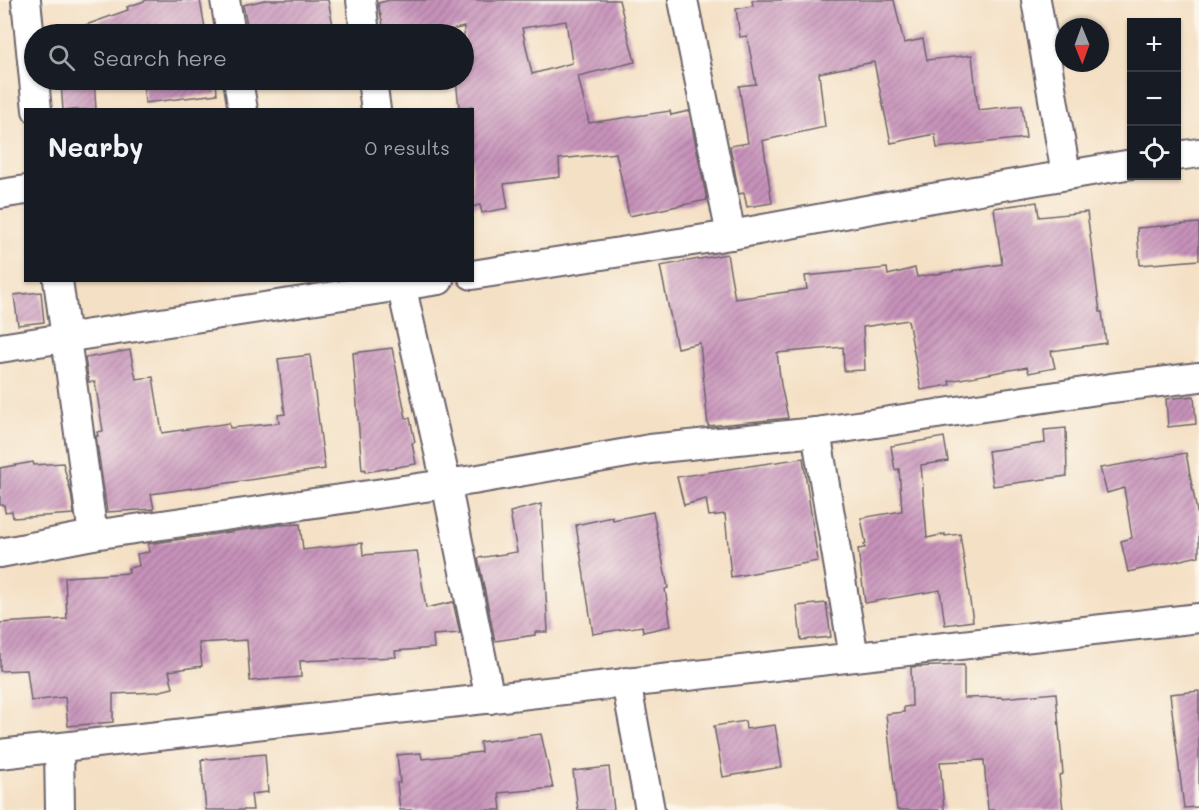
<!DOCTYPE html>
<html lang="en">
<head>
<meta charset="utf-8">
<style>
	body { margin:0; font-family:Mali,sans-serif; background:#242831; color:#f1f3f6 }
	.controls { position:absolute; right:18px; top:18px; display:grid; overflow:hidden; border-radius:0px; box-shadow:0 2px 4px #0004 }
	.controls button { width:54px; height:54px; display:grid; place-items:center; padding:0; border:0; border-bottom:2px solid #363941; background:#171b24; color:#f1f3f6; font:30px sans-serif }
	.compass { position:absolute; left:1055px; top:18px; width:54px; height:54px; border-radius:50%; background:#171b24; box-shadow:0 2px 4px #0004; rotate:179deg }
	.list { margin:0; padding:0; list-style:none }
	h2 { display:flex; justify-content:space-between; align-items:center; height:78px; margin:0; padding:0 24px; font-size:26px }
	h2 small { font-size:20px; font-weight:400; color:#9ea1a6 }
	.icon { flex:none; width:33px; height:33px; fill:none; stroke:currentColor; stroke-width:2; stroke-linecap:round; stroke-linejoin:round }
	.map { position:relative; flex:none; width:1199px; height:810px; overflow:hidden }
	.search { position:absolute; background:#171b24; box-shadow:0 2px 4px #0004; left:24px; top:24px; width:450px; height:66px; display:flex; align-items:center; gap:15px; box-sizing:border-box; padding:0 21px; border-radius:33px; color:#9ea1a6; font-size:22px }
	.panel { position:absolute; background:#171b24; box-shadow:0 2px 4px #0004; left:24px; top:108px; width:450px; height:174px; border-radius:0px }
	.map>svg:first-child { display:block }
</style>
</head>
<body>
<div class="map">
<svg width="1199" height="810" viewBox="0 0 1199 810">
	<defs>
		<pattern id="building-hatch" width="6" height="6" patternUnits="userSpaceOnUse" patternTransform="scale(1.5)"><rect width="6" height="6" fill="#c792ba"/><path d="M-1 1l2-2M0 6l6-6M5 7l2-2" fill="none" stroke="#a17798"/></pattern>
	</defs>
	<rect width="100%" height="100%" fill="#fbf7ec"/>
	<filter id="ink" filterUnits="userSpaceOnUse"><feTurbulence type="fractalNoise" baseFrequency=".0167" numOctaves="2"/><feDisplacementMap in="SourceGraphic" scale="12" xChannelSelector="R" yChannelSelector="G"/><feConvolveMatrix kernelMatrix="1 2 1 2 8 2 1 2 1" color-interpolation-filters="sRGB"/></filter>
	<filter id="wash" filterUnits="userSpaceOnUse"><feTurbulence type="fractalNoise" baseFrequency=".008" numOctaves="4" result="noise"/><feDisplacementMap in="SourceGraphic" scale="24" xChannelSelector="R" yChannelSelector="G"/><feGaussianBlur stdDeviation="1.35" result="paint"/><feColorMatrix in="noise" values="0 0 0 0 0 0 0 0 0 0 0 0 0 0 0 0 0 1.4 0 .05"/><feComposite in="paint" operator="in"/></filter>
	<g filter="url(#wash)">
		<rect width="100%" height="100%" fill="#f4e0c5"/>
		<g id="blocks">
			<g fill="url(#building-hatch)" fill-rule="evenodd">
				<polygon points="147,0 200,0 206,33 193,34 70,34 69,31 128,10 127,7"/>
				<polygon points="265,0 328,0 334,30 330,31 330,34 249,34 243,5"/>
				<path d="M390 0H619L635 62 578 76 589 123 670 111 671 115 689 111 707 200 629 216 616 153 559 159 560 177 504 184 508 208 482 213 480 205 472 207V106L459 107 456 80H464V27L434 34H385L378 3ZM566 21 572 63 532 74 522 28Z"/>
				<polygon points="752,0 894,0 904,43 923,39 927,60 972,55 978,110 1022,105 1026,138 937,148 935,134 891,143 874,62 819,73 825,127 761,141 763,141 772,203 747,207 744,193 739,194 730,146 748,143 739,86 756,84 747,36 740,37 736,9 753,6"/>
				<polygon points="80,80 94,80 96,110 63,110 61,83"/>
				<polygon points="143,80 216,80 217,94 145,103"/>
				<polygon points="1037,202 1039,217 1087,212 1100,312 1102,312 1106,343 1051,351 1055,368 1029,373 1027,367 949,381 950,385 921,390 908,320 863,327 865,370 844,371 843,347 777,353 781,385 788,418 708,426 700,343 677,348 660,266 727,254 735,299 807,289 805,276 887,268 888,275 915,268 917,277 1002,264 994,208"/>
				<polygon points="1199,223 1199,260 1140,265 1137,228"/>
				<polygon points="41,292 44,322 18,325 14,295"/>
				<polygon points="392,348 406,418 410,418 415,442 412,443 416,464 365,472 365,469 362,470 353,353"/>
				<polygon points="130,350 136,379 153,377 162,433 229,423 230,428 279,423 278,415 285,414 278,359 310,355 325,469 151,494 154,509 107,512 96,436 98,436 97,432 103,431 95,382 89,382 85,358"/>
				<polygon points="1194,396 1196,424 1168,427 1166,399"/>
				<polygon points="1066,428 1067,476 993,486 988,451 1045,443 1044,430"/>
				<polygon points="944,437 948,461 921,465 927,538 945,534 945,536 960,534 973,621 945,625 940,590 865,603 858,549 865,548 864,545 866,544 861,518 902,511 899,469 895,470 891,446"/>
				<polygon points="1186,453 1199,523 1199,556 1128,572 1121,541 1132,538 1124,488 1107,493 1100,468"/>
				<polygon points="803,458 818,561 731,577 725,514 709,516 706,499 684,505 677,477"/>
				<polygon points="33,462 34,465 63,463 71,493 74,514 13,518 12,511 5,512 4,505 0,505 0,468"/>
				<polygon points="541,504 548,632 535,632 535,635 495,641 478,558 517,552 510,512"/>
				<polygon points="653,512 668,588 665,589 671,626 643,632 642,626 593,634 576,525 612,517 613,520"/>
				<polygon points="300,524 303,550 362,543 363,555 417,551 426,608 453,602 460,633 433,635 434,648 395,651 396,657 300,661 301,677 250,681 247,640 199,643 202,666 169,671 173,688 156,692 113,694 113,722 68,726 65,697 31,701 27,670 0,671 0,623 67,619 65,577 129,573 128,568 139,566 137,554 149,552 148,544 279,525"/>
				<polygon points="826,603 831,637 801,640 797,606"/>
				<polygon points="964,665 964,698 1002,697 1002,698 1056,693 1063,774 1059,775 1063,810 988,810 984,760 940,762 944,810 897,810 886,714 904,712 904,707 912,706 911,667"/>
				<polygon points="1199,691 1199,807 1184,808 1170,694"/>
				<polygon points="745,721 746,729 775,725 782,767 723,777 714,726"/>
				<polygon points="541,734 553,788 499,793 501,810 400,810 397,783 400,783 397,755 421,753 422,759 481,752 480,742"/>
				<polygon points="265,754 268,792 251,794 253,810 206,810 201,760"/>
				<polygon points="609,767 614,810 578,810 573,771"/>
			</g>
		</g>
	</g>
	<g filter="url(#ink)">
		<use href="#blocks" fill-opacity="0" stroke="#6c646b" stroke-width="1.5"/>
		<g fill="none" stroke-linecap="round" stroke-linejoin="round">
			<defs>
				<g id="street">
					<polyline points="26,0 37,110"/>
					<polyline points="225,0 231,34"/>
					<polyline points="361,0 365,34"/>
					<polyline points="683,0 731,235"/>
					<polyline points="1036,0 1066,174"/>
					<polyline points="238,80 243,110"/>
					<polyline points="372,80 376,110"/>
					<polyline points="1176,156 1199,153"/>
					<polyline points="0,194 26,190"/>
					<polyline points="472,275 731,235 915,201 1132,164"/>
					<polyline points="400,280 446,483 490,699"/>
					<polyline points="0,348 439,280"/>
					<polyline points="816,432 854,657"/>
					<polyline points="93,535 473,480 650,449 816,432 1111,388 1199,377"/>
					<polyline points="0,553 93,535 58,280"/>
					<polyline points="626,682 650,810"/>
					<polyline points="59,748 60,810"/>
					<polyline points="0,754 1199,618"/>
				</g>
			</defs>
			<use href="#street" stroke="#6c646b" stroke-width="32"/>
			<use href="#street" stroke="#fff" stroke-width="28"/>
		</g>
	</g>
</svg>
<div class="controls">
<button>+</button>
<button>−</button>
<button><svg class="icon" aria-label="locate" viewBox="0 0 24 24"><circle cx="12" cy="12" r="6"/><path d="M12 2v4M12 18v4M2 12h4M18 12h4"/></svg></button>
</div>
<svg class="compass" viewBox="-18 -18 36 36"><path d="M0-13l5 13h-10z" fill="#e53935"/><path d="M0 13l5-13h-10z" fill="#9ea1a6"/></svg>
<div class="search"><svg class="icon" aria-label="search" viewBox="0 0 24 24"><circle cx="10" cy="10" r="6"/><path d="M15 15l6 6"/></svg>Search here</div>
<section class="panel">
<h2>Nearby<small>0 results</small></h2>
<ul class="list">
</ul>
</section>
</div>
</body>
</html>
